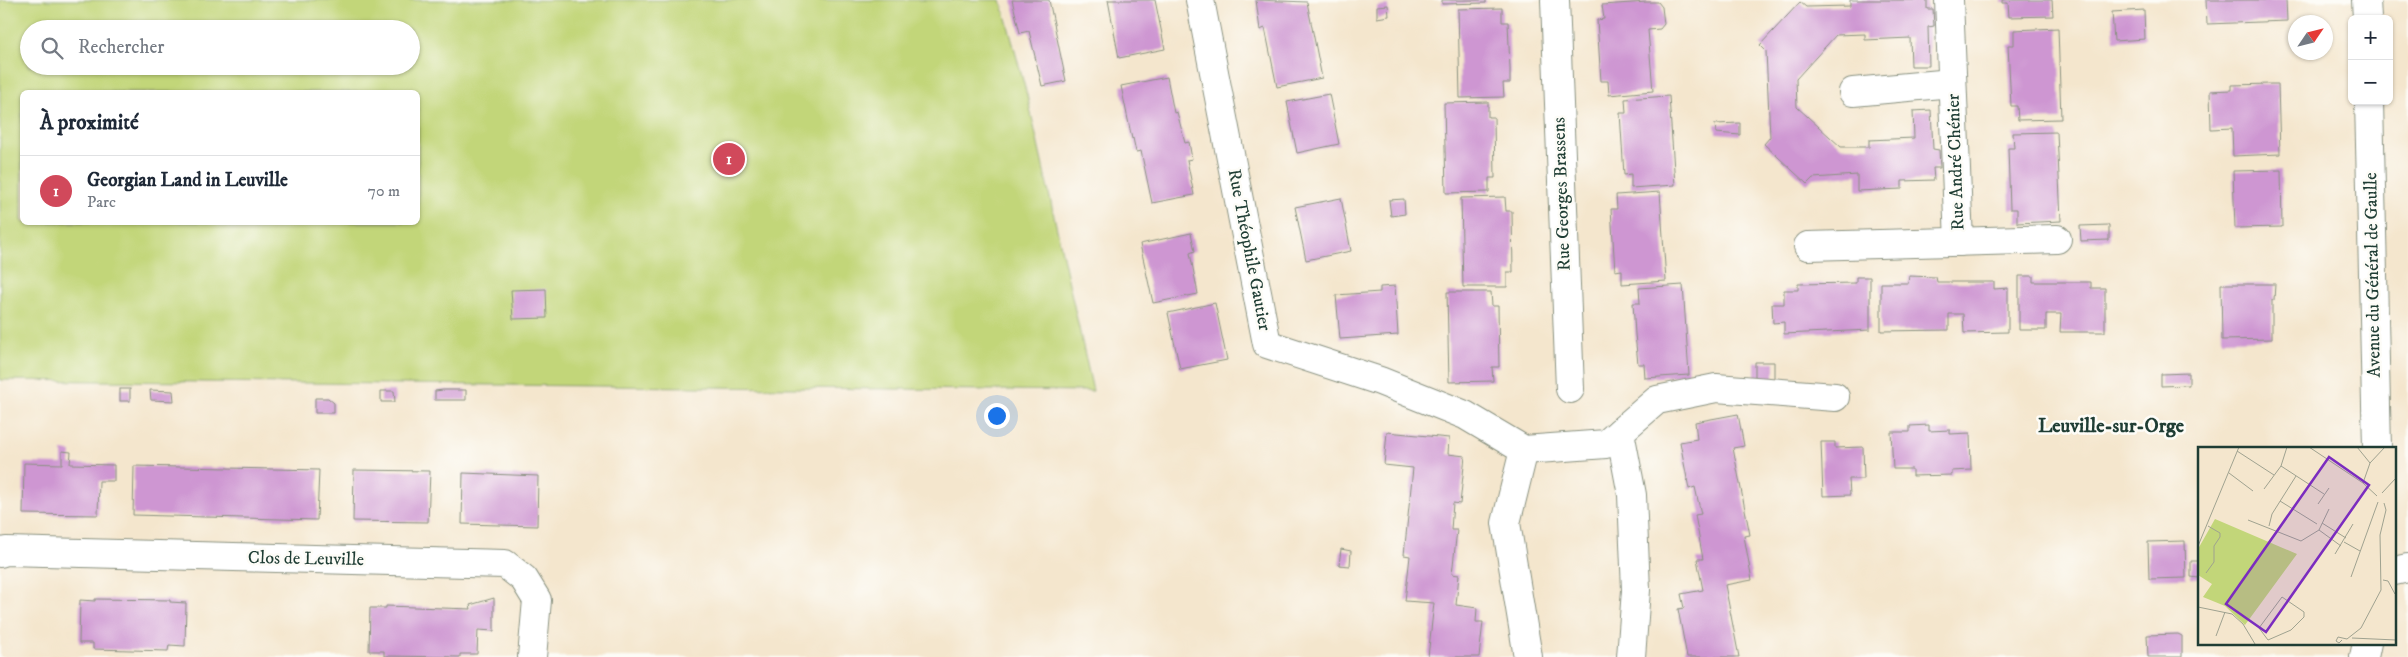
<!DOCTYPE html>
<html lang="fr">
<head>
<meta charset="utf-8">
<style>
	body { margin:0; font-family:"IM FELL DW Pica",serif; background:#f2f2f3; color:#1f2937 }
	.controls { position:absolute; right:15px; top:15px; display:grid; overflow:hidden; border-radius:8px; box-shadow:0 1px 4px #0004 }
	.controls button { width:45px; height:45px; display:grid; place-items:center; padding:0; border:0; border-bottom:1px solid #e0e1e3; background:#fff; color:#1f2937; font:25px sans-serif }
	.compass { position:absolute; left:2288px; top:15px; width:45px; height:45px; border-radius:50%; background:#fff; box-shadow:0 1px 4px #0004; rotate:55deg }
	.you { position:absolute; left:996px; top:415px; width:18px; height:18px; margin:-12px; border:4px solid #fff; border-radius:50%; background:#1a73e8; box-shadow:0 0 0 8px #1a73e833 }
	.badge { display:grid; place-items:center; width:32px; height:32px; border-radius:50%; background:#d1495b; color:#fff; font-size:16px; font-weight:700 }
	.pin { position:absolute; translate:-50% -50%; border:2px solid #fff; box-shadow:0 1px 5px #0006 }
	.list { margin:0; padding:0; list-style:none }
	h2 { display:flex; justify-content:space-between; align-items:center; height:65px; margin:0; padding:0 20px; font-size:21px }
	h2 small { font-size:16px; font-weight:400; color:#747a83 }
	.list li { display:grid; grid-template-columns:32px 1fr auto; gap:15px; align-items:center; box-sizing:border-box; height:70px; padding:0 20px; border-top:1px solid #e0e1e3 }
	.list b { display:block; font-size:19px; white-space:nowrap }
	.list p { margin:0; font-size:16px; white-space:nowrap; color:#747a83 }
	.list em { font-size:16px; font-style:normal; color:#747a83 }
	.icon { flex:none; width:28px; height:28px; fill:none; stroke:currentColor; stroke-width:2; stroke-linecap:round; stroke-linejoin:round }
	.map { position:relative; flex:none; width:2408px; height:657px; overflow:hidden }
	.search { position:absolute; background:#fff; box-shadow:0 1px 4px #0004; left:20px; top:20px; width:400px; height:55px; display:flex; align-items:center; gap:12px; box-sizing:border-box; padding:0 18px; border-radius:28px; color:#747a83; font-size:19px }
	.panel { position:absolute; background:#fff; box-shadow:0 1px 4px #0004; left:20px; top:90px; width:400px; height:135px; border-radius:8px }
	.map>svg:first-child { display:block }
</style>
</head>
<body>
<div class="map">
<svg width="2408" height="657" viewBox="0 0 2408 657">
	<rect width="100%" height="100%" fill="#fdfcf7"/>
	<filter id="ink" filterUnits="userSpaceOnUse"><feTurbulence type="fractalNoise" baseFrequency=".02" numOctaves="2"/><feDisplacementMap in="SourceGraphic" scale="10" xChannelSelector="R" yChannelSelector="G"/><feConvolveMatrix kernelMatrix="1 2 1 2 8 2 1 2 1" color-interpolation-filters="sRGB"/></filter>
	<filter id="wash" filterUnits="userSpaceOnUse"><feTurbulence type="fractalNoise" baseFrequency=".0096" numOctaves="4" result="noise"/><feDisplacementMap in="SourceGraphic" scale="20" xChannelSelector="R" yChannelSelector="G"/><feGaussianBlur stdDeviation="1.12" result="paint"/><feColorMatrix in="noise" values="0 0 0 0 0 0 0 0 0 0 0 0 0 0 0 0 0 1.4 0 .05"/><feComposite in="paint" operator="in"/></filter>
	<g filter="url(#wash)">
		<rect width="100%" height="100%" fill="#f4e6cd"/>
		<path fill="#c2d679" stroke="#708a56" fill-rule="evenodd" d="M0 0H1001L1027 95 1093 391 0 380ZM29 29H411V66H29ZM22 92H418V222H22Z"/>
		<g id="blocks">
			<g fill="#ce96d2">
				<polygon points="1012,0 1049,0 1066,81 1042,86 1029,31 1020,33"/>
				<polygon points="1108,0 1155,0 1165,49 1119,58"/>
				<polygon points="1256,0 1307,2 1322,78 1277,87 1265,28 1260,30"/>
				<polygon points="1442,0 1486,0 1486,3 1442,4"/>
				<polygon points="1850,0 1927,0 1927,9 1933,9 1934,26 1928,27 1929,66 1911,66 1910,38 1865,40 1865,34 1836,35 1796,79 1797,107 1841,147 1869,147 1869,140 1914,138 1913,111 1931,110 1933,149 1939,150 1940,168 1933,168 1934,180 1902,181 1902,189 1857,191 1857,175 1813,178 1807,184 1764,144 1770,137 1766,51 1760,45 1800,2 1806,7 1850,6"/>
				<polygon points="2002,0 2052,0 2053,16 2009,17 2008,3 2002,3"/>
				<polygon points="2206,0 2286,0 2287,21 2207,24"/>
				<polygon points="1646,2 1658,2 1662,7 1664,24 1660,29 1648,30 1653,91 1609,95 1608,81 1601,81 1600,67 1597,20 1604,19 1602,5"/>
				<polygon points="1388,5 1389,16 1377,18 1377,6"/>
				<polygon points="1502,8 1502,22 1508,22 1510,69 1510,83 1503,83 1504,97 1460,98 1458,9"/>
				<polygon points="2144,10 2145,39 2114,41 2112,12"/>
				<polygon points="2058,28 2061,119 2018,120 2017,106 2011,106 2008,45 2014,45 2014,30"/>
				<polygon points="1167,77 1174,113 1177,112 1185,143 1189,142 1192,159 1187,160 1194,195 1152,203 1141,151 1136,152 1133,138 1132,139 1121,86"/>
				<polygon points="2271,84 2278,84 2280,154 2233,156 2232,128 2211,129 2210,91 2231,90 2231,85"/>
				<polygon points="1329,94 1339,144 1297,153 1287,102"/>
				<polygon points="1669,96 1675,185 1631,188 1631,174 1624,175 1620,113 1626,113 1625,99"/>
				<polygon points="1488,102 1488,117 1494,117 1495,178 1489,178 1489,192 1446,193 1444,103"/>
				<polygon points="1740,123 1740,135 1716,133 1715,124"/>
				<polygon points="2057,132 2061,221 2017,223 2017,209 2010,209 2008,148 2014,148 2013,133"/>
				<polygon points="2281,170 2282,227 2235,228 2233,171"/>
				<polygon points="1660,192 1666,281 1622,284 1622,270 1615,271 1612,224 1611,209 1617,209 1616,195"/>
				<polygon points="1505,197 1506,211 1512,211 1513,272 1507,272 1507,287 1463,287 1461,198"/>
				<polygon points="1341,198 1351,251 1306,260 1295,207"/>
				<polygon points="1404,199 1405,214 1391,216 1389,200"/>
				<polygon points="2109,225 2109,240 2081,241 2080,226"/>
				<polygon points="1191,233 1195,251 1190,253 1198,294 1153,303 1140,244"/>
				<polygon points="1909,276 1936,277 1937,282 1994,282 1994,289 2008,288 2008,332 1964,333 1963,314 1949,314 1949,330 1881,331 1881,283 1908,283"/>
				<polygon points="2019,276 2033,276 2033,282 2091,282 2091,288 2105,288 2105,332 2060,332 2061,314 2046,314 2046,330 2019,330"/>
				<polygon points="1856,277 1870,277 1870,330 1784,334 1784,322 1773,323 1772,304 1784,304 1784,290 1798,290 1798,284 1856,283"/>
				<polygon points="2221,284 2275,284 2274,300 2272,300 2272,339 2222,340"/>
				<polygon points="1683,285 1689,375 1645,378 1644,364 1638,364 1635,334 1633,303 1640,303 1639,288"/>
				<polygon points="1395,286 1398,335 1340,339 1336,295 1380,292 1380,287"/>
				<polygon points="546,289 547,318 513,319 511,290"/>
				<polygon points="1447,292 1491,292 1492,306 1498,306 1499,367 1492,367 1493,381 1449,382"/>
				<polygon points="1215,303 1227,360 1180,369 1168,313"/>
				<polygon points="1755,362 1774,362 1774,379 1755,380"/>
				<polygon points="2189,373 2189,385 2161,386 2161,374"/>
				<rect x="120" y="389" width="10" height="12"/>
				<polygon points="150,390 173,391 174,401 151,400"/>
				<polygon points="443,390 466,390 466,400 435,400 435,391"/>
				<polygon points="381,391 394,391 395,402 381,402"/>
				<polygon points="315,398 328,398 334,403 334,413 315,413"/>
				<polygon points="1738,414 1744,446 1733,448 1750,535 1744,536 1752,580 1725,585 1739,657 1687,657 1678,609 1684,608 1681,594 1703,590 1697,559 1703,559 1695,515 1701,514 1695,487 1689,489 1680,442 1697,439 1695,422"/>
				<polygon points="1929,425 1929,431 1950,430 1950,434 1970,433 1971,470 1952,471 1952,475 1912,476 1912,469 1893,469 1891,432 1910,432 1910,426"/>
				<polygon points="1387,432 1449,438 1448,454 1465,456 1460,504 1453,503 1451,530 1457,530 1452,574 1459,575 1456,605 1477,608 1476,622 1483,622 1479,657 1428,657 1434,603 1405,601 1410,556 1404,555 1413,468 1384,465"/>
				<polygon points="1821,442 1835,442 1835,448 1863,447 1864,479 1849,479 1850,495 1823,496"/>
				<polygon points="62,451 71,452 70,464 114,465 114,481 99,481 98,515 23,514 24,463 62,464"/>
				<polygon points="134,466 319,470 317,520 133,515"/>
				<polygon points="354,470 430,471 428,522 353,521"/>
				<polygon points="463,473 538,476 537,526 462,524"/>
				<polygon points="2185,541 2186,578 2149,579 2148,542"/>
				<polygon points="1341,549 1351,551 1350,566 1339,565"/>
				<polygon points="2191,561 2199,561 2199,578 2191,577"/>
				<polygon points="494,598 494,631 478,630 477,654 460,654 460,657 384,656 384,651 369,651 370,608 386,608 386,606 471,609 470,605"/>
				<polygon points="95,599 170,600 170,602 186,603 185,646 169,645 168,651 93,649 93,643 79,643 80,600 95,601"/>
				<polygon points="2178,634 2182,636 2182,657 2148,657 2147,635"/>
			</g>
		</g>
	</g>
	<g filter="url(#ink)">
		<use href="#blocks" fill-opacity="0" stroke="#8a9280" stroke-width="1"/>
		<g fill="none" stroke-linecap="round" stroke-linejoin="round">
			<defs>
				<g id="street">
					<polyline points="1200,0 1267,344 1380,381 1465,415 1524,450 1606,444 1657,400 1716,388 1835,397"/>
					<polyline points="1555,0 1570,389"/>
					<polyline points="1949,0 1959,242"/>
					<polyline points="1853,92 1952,83"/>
					<polyline points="1808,246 2057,239"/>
					<polyline points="1620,432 1632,495 1636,590 1631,657"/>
					<polyline points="1524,450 1506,523 1528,657"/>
					<polyline points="0,553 6,551 505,564 524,579 537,600 532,657"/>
					<polyline points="2394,571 2408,568"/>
				</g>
				<g id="secondary">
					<polyline points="2366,0 2367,19"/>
					<polyline points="2369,101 2377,448"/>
					<polyline points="2364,657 2367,643"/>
				</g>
			</defs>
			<use href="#street" stroke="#8a9280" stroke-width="30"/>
			<use href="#secondary" stroke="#8a9280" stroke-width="30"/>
			<use href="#street" stroke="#fff" stroke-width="28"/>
			<use href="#secondary" stroke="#fff" stroke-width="28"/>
		</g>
	</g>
	<g text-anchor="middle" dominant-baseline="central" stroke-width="5" stroke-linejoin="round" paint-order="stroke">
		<g font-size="18" fill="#1f3d34" stroke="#fdfcf7">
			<text transform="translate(1956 162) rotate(-92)">Rue André Chénier</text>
			<text transform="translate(1562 194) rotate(-92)">Rue Georges Brassens</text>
			<text transform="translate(1249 250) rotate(79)">Rue Théophile Gautier</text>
			<text transform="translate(2373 275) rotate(-91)">Avenue du Général de Gaulle</text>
			<text transform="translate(306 559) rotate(1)">Clos de Leuville</text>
		</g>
		<g font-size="20" font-weight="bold" fill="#1f3d34" stroke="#fdfcf7">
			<text x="2111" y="426">Leuville-sur-Orge</text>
		</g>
	</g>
	<g transform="translate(2198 447)">
		<rect width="198" height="198" fill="#f4e6cd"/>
		<path d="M17 72 99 107 47 178 27 159 5 150 14 137 0 128V102Z" fill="#c2d679"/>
		<path fill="none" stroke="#9fa290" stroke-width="1" d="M111 0 165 36 179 49M159 0 172 16 165 36M39 4 76 28M172 16 187 0M83 19 126 47M31 26 55 44M66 42 83 19 89 0M184 46 198 31M82 54 119 77M120 57 131 41M50 73 103 94 121 83 131 62M124 76 148 91M71 79 74 67 98 29M121 83 143 99M146 95 162 104M0 99 41 0M137 107 155 77M8 126 16 115V99L22 90V86L10 79M153 130 180 55M185 133 190 134 197 147M84 150 106 165V170L93 183 70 193 61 181ZM0 160 34 167 45 177 57 197M18 189 27 165M154 191 198 193M144 193 141 196 138 194 140 190 149 192 163 181 183 143 182 88 188 63 186 56"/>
		<path fill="#7b2cbf" fill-opacity="0.15" stroke="#7b2cbf" stroke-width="2.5" d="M131 10 171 38 68 185 28 157Z"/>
		<rect width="198" height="198" fill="none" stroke="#1f3d34" stroke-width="2.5"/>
	</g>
</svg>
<div class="controls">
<button>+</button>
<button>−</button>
</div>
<svg class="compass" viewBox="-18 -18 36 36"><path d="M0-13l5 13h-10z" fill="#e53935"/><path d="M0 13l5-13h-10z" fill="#747a83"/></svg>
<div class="you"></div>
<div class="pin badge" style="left:729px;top:159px">1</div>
<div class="search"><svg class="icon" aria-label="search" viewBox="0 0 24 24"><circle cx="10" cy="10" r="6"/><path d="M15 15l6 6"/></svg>Rechercher</div>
<section class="panel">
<h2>À proximité<small></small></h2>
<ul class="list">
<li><span class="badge">1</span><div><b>Georgian Land in Leuville</b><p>Parc</p></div><em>70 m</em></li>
</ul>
</section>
</div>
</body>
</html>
